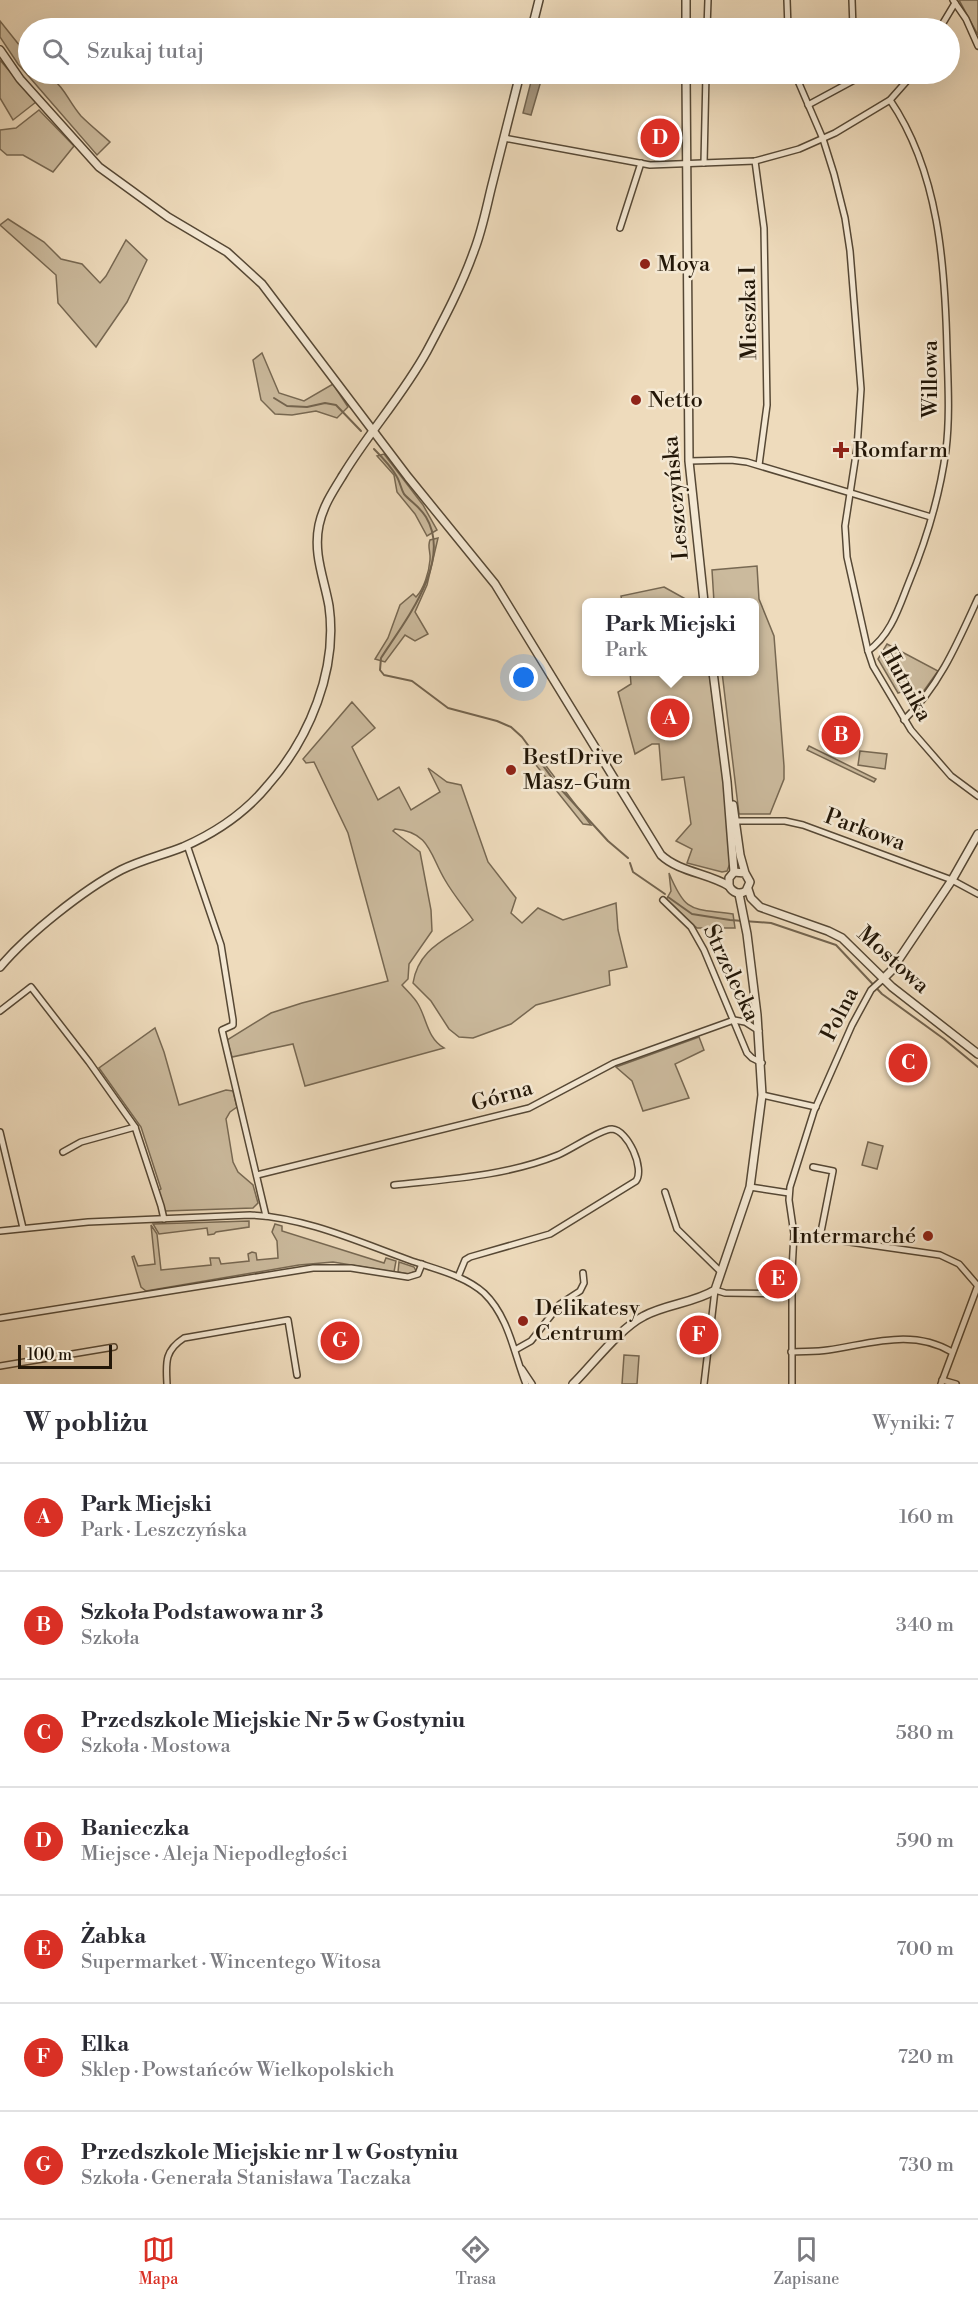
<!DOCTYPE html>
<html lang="pl">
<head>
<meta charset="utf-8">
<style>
	body { margin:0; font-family:"Libre Bodoni",serif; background:#f2f2f3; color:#2b2b33 }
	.scale { position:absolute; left:18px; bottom:15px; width:94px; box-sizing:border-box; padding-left:6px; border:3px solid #231708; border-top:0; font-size:16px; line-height:21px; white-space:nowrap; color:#231708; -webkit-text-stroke:4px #f4e8d3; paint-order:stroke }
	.you { position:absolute; left:524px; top:678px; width:21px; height:21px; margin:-15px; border:4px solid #fff; border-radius:50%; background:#1a73e8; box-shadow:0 0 0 9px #1a73e833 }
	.badge { display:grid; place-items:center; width:39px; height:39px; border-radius:50%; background:#d93025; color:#fff; font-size:20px; font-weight:700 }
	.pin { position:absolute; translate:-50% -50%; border:3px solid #fff; box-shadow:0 2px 6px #0006 }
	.popup { position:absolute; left:582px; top:598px; width:177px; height:78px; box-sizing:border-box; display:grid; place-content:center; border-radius:9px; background:#fff; filter:drop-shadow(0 2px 4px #0005); font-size:20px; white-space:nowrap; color:#7c7c81 }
	.popup b { font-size:22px; color:#2b2b33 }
	.popup::after { content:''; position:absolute; left:50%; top:100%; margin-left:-12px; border:12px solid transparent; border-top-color:#fff }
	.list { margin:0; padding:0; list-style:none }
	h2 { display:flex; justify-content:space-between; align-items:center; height:78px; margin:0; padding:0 24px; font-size:26px }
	h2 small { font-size:20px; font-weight:400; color:#7c7c81 }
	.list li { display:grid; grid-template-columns:39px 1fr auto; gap:18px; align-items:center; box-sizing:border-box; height:108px; padding:0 24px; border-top:2px solid #e1e1e2 }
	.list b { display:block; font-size:22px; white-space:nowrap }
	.list p { margin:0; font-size:20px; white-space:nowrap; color:#7c7c81 }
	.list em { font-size:20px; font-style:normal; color:#7c7c81 }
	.icon { flex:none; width:33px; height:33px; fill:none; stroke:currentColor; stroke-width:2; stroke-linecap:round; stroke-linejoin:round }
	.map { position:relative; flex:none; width:978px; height:1384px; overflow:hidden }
	.search { position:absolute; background:#fff; box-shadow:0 6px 24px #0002; left:18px; right:18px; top:18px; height:66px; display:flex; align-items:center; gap:15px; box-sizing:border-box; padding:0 21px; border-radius:33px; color:#7c7c81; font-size:22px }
	.sheet { height:834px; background:#fff }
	nav { display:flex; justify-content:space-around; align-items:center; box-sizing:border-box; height:84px; border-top:2px solid #e1e1e2; background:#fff; font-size:16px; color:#7c7c81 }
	nav a { display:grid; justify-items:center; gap:3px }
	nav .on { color:#d93025 }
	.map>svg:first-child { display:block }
</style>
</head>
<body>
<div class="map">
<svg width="978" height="1384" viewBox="0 0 978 1384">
	<rect width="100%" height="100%" fill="#eedbbc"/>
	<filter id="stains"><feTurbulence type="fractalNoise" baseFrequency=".00333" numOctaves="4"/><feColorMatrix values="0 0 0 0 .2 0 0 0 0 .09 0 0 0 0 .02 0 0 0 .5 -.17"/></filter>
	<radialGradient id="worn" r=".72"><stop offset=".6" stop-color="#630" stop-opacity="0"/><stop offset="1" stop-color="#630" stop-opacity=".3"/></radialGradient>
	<g fill="#cbba9d" stroke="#776852" stroke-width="1.5">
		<polygon points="959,0 978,0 978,35"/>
		<path d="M0 21 28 56V74C63 74 62 94 81 116 90 125 100 133 110 142L97 155 18 64 0 37Z"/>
		<polygon points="0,60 36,102 13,120 0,98"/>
		<polygon points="39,110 74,146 53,172 23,155 7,155 0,149 0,130 16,128"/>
		<polygon points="8,219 44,242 61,259 82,264 100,283 106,276 126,240 147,260 127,302 96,347 58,303 56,275 0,225"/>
		<polygon points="262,353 279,393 304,401 333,384 348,407 337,418 316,411 292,415 275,414 261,400 253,360"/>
		<polygon points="384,454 423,505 437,530 427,536 415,514 397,492 394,475 377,456"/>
		<path d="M438 538 427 585 415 612 428 634 415 641 405 635 385 662 375 659 388 638 400 605 413 594 416 597C424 589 429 572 430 560 431 552 427 547 430 540Z"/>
		<polygon points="757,566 759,599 774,636 784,766 784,779 770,814 739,814 722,672 754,672 754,602 714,602 712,570"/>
		<polygon points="664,587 691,602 622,602 621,596"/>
		<polygon points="887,644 938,671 913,706 901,692 898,693 878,659"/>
		<polygon points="630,672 709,672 724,782 731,861 727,871 722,872 687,863 692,849 676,841 691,824 684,777 662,780 659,744 652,744 635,754 618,692 631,684"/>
		<path d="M352 702 375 728 352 747 378 800 399 787 411 810 440 792 428 768 447 782 461 785 488 862 516 898 511 913 522 923 538 908 563 920 616 903 618 930 627 967 609 971 610 985 536 1005 511 1024 473 1038 459 1037 449 1029 431 1001 413 983C419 947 447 940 473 920 464 907 453 894 445 880 430 855 430 832 395 829L393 831 420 852 431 910 432 931 409 964 408 979 402 985C407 991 414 997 418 1004 427 1019 427 1038 444 1048L305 1086 293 1044 232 1057 227 1040 271 1013 302 1003 388 981 348 833 314 762 306 763 303 759Z"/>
		<polygon points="809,746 876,779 874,782 807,750"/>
		<polygon points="534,750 591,825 583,824 528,755"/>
		<polygon points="860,751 887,754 885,769 858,765"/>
		<path d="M669 873C686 914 691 908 733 914L735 928H697L666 900 671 891Z"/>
		<polygon points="155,1028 164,1052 179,1105 226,1090 233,1091 237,1107 230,1112 226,1119 233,1162 238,1172 253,1185 258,1203 253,1208 165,1211 158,1191 161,1189 141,1127 99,1068"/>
		<polygon points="699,1037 704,1050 675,1064 689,1098 643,1111 632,1081 616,1067"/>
		<polygon points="868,1142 883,1146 877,1169 862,1165"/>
		<polygon points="249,1221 249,1227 216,1232 214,1234 208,1235 207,1228 159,1234 153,1224"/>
		<polygon points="275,1224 282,1226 282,1231 384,1263 386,1258 396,1261 394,1272 333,1262 299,1265 146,1291 141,1287 132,1257 134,1256 138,1266 155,1264 151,1225 157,1234 161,1270 211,1265 210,1258 219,1258 221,1264 249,1261 248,1254 252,1252 256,1253 257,1260 278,1258 277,1241 272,1232"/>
		<polygon points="399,1262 414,1267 416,1271 408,1274 398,1272"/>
		<polygon points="624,1355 639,1356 637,1384 622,1384"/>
	</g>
	<polygon fill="#a9987f" stroke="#73644f" stroke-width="1.5" points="533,74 543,74 531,115 523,113"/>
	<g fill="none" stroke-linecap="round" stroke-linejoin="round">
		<g stroke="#73644f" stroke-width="2">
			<polyline points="274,398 287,406 307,407 325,403 336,405 361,431"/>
			<path d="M374 449C383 458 391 466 397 477 400 482 401 489 404 494 411 502 420 507 426 517 453 562 404 622 381 658L380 670 384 675 412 681 448 708 497 721 511 727 522 737 558 786 608 841 628 858"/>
			<polyline points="630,863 633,872 665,894"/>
			<polyline points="668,897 692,914 730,920 771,923 836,945 882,994 944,1039 978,1067"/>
		</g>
		<defs>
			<g id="minor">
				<polyline points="787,0 788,28"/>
				<polyline points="852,0 853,28"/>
				<polyline points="953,0 966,19 978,46"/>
				<polyline points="707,28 708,0"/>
				<polyline points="940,28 955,3"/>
				<polyline points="795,74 823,139 834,174 845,218 850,251 861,389 857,448 845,526 847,557 868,651 873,666 911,730 951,776 978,796"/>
				<polyline points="808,105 858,78 861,74"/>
				<polyline points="504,138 650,165 755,161 799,149 835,133 890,100 913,74"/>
				<polyline points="755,161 764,228 767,405 759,465"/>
				<polyline points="704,163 706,74"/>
				<polyline points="620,228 641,163"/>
				<polyline points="689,461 731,460 747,462 931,517"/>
				<path d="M868 651C891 635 899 607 909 582 926 541 940 494 946 450 950 417 948 383 947 350 945 265 939 172 890 100"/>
				<path d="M904 720C939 687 958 642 978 598"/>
				<polyline points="735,821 785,821 803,825 952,880 978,894"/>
				<polyline points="187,845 221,945 233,1020 233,1025 222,1030 266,1216"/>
				<polyline points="663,900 691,927 704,950 747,1053 752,1058 762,1063"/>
				<polyline points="0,1011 31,987 89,1062 135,1127"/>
				<polyline points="762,1095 816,1107"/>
				<polyline points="0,1132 23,1228"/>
				<polyline points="63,1152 81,1142 135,1127 161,1206 164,1219"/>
				<polyline points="813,1167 833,1171 820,1237"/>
				<polyline points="257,1175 529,1108 614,1063 734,1020 745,1022 759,1031"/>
				<path d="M394 1185C449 1179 506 1176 558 1155 570 1150 601 1129 612 1129 628 1130 645 1169 636 1181L550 1234 470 1257 465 1260 458 1277"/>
				<polyline points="750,1187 789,1193"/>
				<polyline points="665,1192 677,1229 721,1272"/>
				<path d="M0 1231 88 1222 250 1215C304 1217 359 1242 409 1260 434 1269 464 1275 484 1293 509 1317 514 1354 526 1384"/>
				<polyline points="794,1234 940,1255 959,1264 978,1286"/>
				<polyline points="0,1318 313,1268 351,1268 408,1277 418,1274 422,1264"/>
				<polyline points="515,1350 531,1341 560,1304 580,1291 584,1283 583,1273"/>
				<path d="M791 1352C803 1351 816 1352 828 1350 870 1344 912 1328 952 1352"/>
				<polyline points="0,1366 114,1347"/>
				<polyline points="522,1369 532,1384"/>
				<polyline points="942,1380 956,1384"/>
				<path d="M167 1384C166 1363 164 1351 184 1338L288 1320 297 1375"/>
				<polyline points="704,1384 715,1290 725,1293 792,1294"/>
				<polyline points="792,1384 792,1270 794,1234 789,1200 790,1187 814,1111 852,1025 871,990 883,979"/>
				<polyline points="941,1384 978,1285"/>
			</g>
			<g id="tertiary">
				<polyline points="686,0 686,28"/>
				<polyline points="532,28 539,0"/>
				<path d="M0 50 20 79 99 167 168 217 227 252 262 284 408 477 495 584 661 855C679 872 708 873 729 886"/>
				<polyline points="686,74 689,461 704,602"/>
				<polyline points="713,672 727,782 734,872"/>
				<path d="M733 805 740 855 745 873 750 882 746 891C739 895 733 893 729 886V878L734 872 745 873"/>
				<polyline points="748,889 751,898 760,907 828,931 842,938 892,987 978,1054"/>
				<path d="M0 967C28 934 83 890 121 870 141 860 163 855 183 847 215 833 246 812 268 785 309 739 338 670 329 606 324 578 313 554 319 525 323 506 333 491 343 475 369 432 403 395 427 351 444 319 462 285 474 251 483 228 487 204 493 181 502 145 511 109 520 74"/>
				<polyline points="883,979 891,971 952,880 978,834"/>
				<path d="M573 1384C593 1364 620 1328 644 1316 666 1304 694 1303 715 1290L750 1187 762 1095 757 1015 747 934 739 894"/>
			</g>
		</defs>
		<use href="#minor" stroke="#564835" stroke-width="8"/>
		<use href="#tertiary" stroke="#564835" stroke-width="10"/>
		<use href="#minor" stroke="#f4e8d3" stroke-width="5"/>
		<use href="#tertiary" stroke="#f4e8d3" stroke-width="7"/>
	</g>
	<g fill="#8f2418" stroke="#f4e8d3" stroke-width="2">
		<circle cx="645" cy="264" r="6"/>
		<circle cx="636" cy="400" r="6"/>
		<path d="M838 441h6v6h6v6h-6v6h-6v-6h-6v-6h6z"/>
		<circle cx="511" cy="770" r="6"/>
		<circle cx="928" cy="1236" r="6"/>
		<circle cx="523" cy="1321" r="6"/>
	</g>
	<g text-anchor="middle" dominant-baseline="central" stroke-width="5" stroke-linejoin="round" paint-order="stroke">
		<g font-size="22" fill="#231708" stroke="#f4e8d3" text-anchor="start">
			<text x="657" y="264">Moya</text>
			<text x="648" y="400">Netto</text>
			<text x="853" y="450">Romfarm</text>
			<text x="523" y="757">BestDrive<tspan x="523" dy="25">Masz-Gum</tspan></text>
			<text x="916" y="1236" text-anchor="end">Intermarché</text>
			<text x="535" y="1308">Delikatesy<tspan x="535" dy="25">Centrum</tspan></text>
		</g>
		<g font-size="22" fill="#231708" stroke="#f4e8d3">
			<text transform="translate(749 313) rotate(-91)">Mieszka I</text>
			<text transform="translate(930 379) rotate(-90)">Willowa</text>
			<text transform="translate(676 498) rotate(-95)">Leszczyńska</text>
			<text transform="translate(906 684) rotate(61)">Hutnika</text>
			<text transform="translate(865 830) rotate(20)">Parkowa</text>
			<text transform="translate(893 960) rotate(42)">Mostowa</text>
			<text transform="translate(731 973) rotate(65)">Strzelecka</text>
			<text transform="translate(840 1014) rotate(-63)">Polna</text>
			<text transform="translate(502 1096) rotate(-16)">Górna</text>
		</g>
	</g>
	<rect width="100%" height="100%" filter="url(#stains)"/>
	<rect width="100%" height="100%" fill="url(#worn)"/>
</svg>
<div class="scale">100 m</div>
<div class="you"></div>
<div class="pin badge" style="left:670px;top:718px">A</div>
<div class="popup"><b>Park Miejski</b>Park</div>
<div class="pin badge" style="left:841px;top:735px">B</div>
<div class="pin badge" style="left:908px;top:1063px">C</div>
<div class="pin badge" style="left:660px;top:138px">D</div>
<div class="pin badge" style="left:778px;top:1279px">E</div>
<div class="pin badge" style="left:699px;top:1335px">F</div>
<div class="pin badge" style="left:340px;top:1341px">G</div>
<div class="search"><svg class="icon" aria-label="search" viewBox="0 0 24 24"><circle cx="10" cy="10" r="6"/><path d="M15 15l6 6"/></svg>Szukaj tutaj</div>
</div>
<section class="sheet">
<h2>W pobliżu<small>Wyniki: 7</small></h2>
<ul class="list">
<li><span class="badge">A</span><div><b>Park Miejski</b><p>Park · Leszczyńska</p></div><em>160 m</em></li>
<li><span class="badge">B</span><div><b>Szkoła Podstawowa nr 3</b><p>Szkoła</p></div><em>340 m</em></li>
<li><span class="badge">C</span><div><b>Przedszkole Miejskie Nr 5 w Gostyniu</b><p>Szkoła · Mostowa</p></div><em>580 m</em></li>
<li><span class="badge">D</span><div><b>Banieczka</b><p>Miejsce · Aleja Niepodległości</p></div><em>590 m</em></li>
<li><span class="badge">E</span><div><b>Żabka</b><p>Supermarket · Wincentego Witosa</p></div><em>700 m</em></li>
<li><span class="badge">F</span><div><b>Elka</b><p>Sklep · Powstańców Wielkopolskich</p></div><em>720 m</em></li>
<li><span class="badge">G</span><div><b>Przedszkole Miejskie nr 1 w Gostyniu</b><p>Szkoła · Generała Stanisława Taczaka</p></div><em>730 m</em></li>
</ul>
</section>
<nav>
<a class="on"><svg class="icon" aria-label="map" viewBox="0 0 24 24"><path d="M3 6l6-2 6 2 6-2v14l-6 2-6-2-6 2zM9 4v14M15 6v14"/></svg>Mapa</a>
<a><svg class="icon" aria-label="directions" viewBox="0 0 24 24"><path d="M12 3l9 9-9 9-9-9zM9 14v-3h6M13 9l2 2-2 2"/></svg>Trasa</a>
<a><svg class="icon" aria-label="saved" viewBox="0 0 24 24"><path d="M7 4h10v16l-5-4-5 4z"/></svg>Zapisane</a>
</nav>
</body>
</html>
